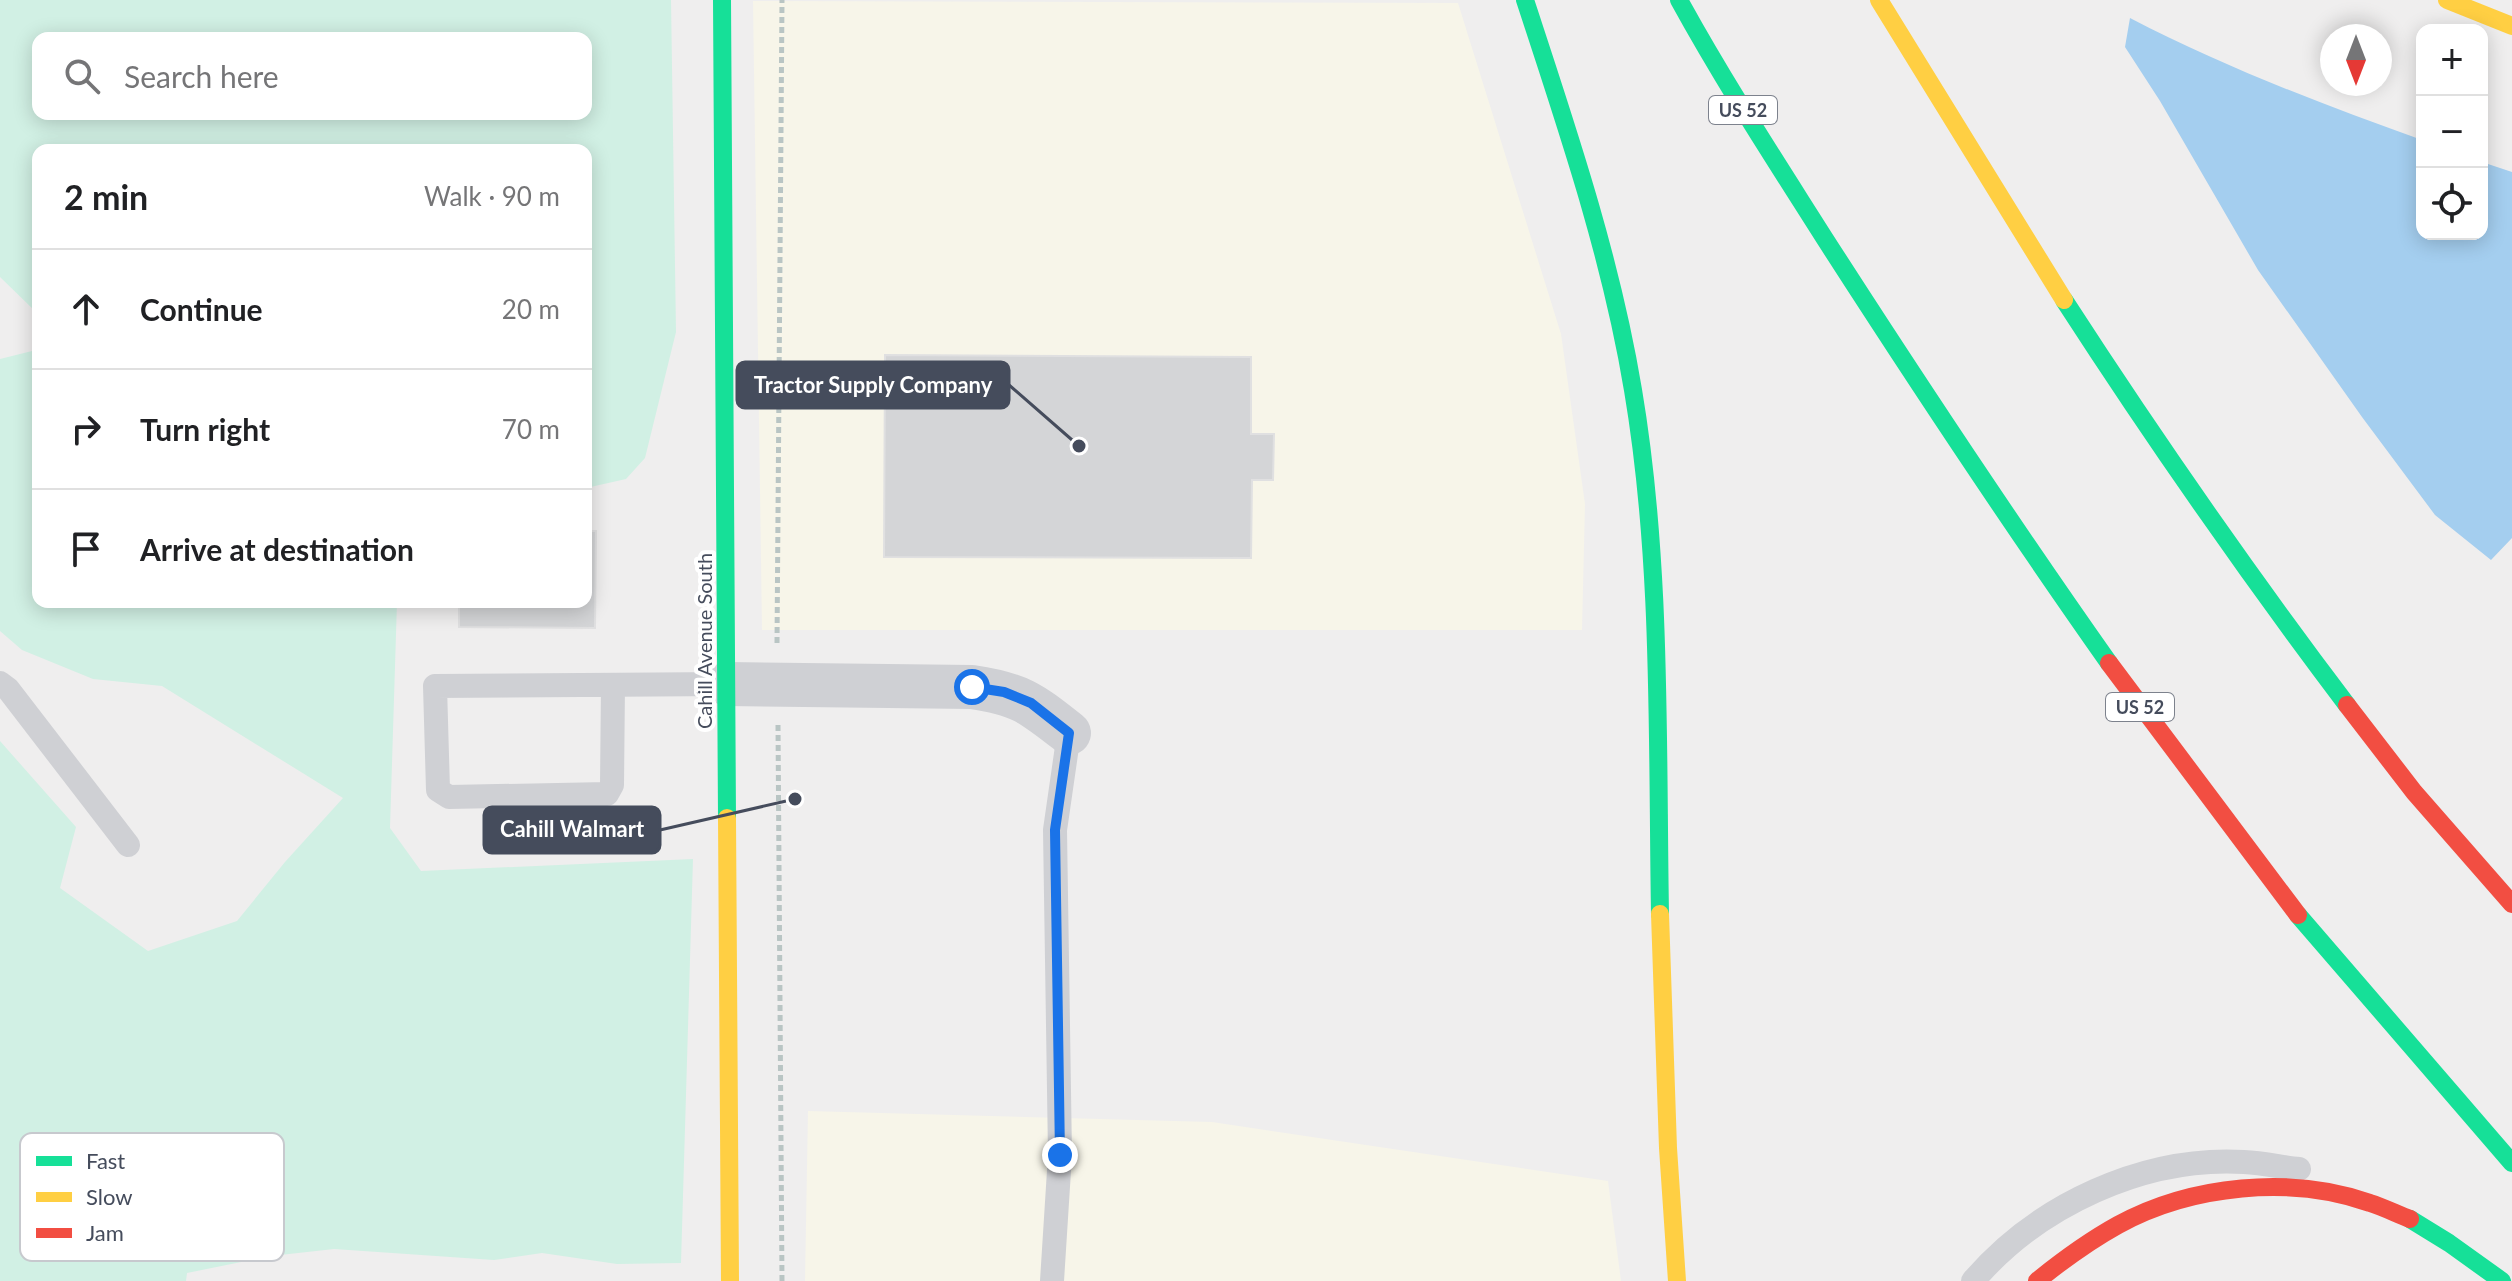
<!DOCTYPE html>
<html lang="en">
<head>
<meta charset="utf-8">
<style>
	body { margin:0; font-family:Lato,sans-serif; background:#f6f6f6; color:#202124 }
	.controls { position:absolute; right:24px; top:24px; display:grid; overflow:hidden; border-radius:16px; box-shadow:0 4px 20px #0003 }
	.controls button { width:72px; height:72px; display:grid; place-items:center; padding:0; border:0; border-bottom:2px solid #e0e0e0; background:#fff; color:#202124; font:40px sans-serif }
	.compass { position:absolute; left:2320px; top:24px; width:72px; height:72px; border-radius:50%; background:#fff; box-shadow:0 4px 20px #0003; rotate:180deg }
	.stop { position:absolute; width:24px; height:24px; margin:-18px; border:6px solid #1a73e8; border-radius:50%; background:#fff }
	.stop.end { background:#1a73e8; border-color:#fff; box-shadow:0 2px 8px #0008 }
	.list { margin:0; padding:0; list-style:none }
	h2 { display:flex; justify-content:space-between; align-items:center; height:104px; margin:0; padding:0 32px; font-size:34px }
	h2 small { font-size:26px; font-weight:400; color:#757577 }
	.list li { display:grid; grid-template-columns:52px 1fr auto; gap:24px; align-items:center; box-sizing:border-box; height:120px; padding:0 32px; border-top:2px solid #e0e0e0 }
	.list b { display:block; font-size:30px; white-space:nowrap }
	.list em { font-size:26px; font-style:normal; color:#757577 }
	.icon { flex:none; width:44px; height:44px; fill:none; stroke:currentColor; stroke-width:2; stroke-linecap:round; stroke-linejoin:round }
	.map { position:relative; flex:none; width:2512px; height:1281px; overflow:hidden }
	.search { position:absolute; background:#fff; box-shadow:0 4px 20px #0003; left:32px; top:32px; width:560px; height:88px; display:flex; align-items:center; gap:20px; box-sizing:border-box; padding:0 28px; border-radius:16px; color:#757577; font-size:30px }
	.panel { position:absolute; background:#fff; box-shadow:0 4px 20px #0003; left:32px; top:144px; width:560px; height:464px; border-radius:16px }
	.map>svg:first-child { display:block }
</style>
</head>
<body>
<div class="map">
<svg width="2512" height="1281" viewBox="0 0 2512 1281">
	<rect width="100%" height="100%" fill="#efeeee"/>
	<g fill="#f7f5e9">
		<polygon points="753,1 1458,3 1561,334 1585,504 1582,630 762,630"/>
		<polygon points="808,1111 1212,1122 1608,1181 1621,1281 805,1281"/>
	</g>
	<path fill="#d1f0e4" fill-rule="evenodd" d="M0 0H671L676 332 645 458 626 479 586 488V150H38V602H397L390 828 421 871 693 859 681 1263 617 1264 542 1253 494 1260 334 1249 271 1256 187 1273 186 1281H0V741L76 827 60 888 148 951 237 921 285 862 343 798 162 686 93 679 22 650 0 631V359L32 351 37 313 0 277ZM38 38H586V114H38Z"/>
	<path fill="#a4ceef" d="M2130 18C2224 67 2322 104 2422 140V234H2482V162L2512 172V538L2491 560 2435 515 2362 417 2258 270 2160 101 2125 47Z"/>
	<g fill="#d4d5d7" stroke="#e0e0e1" stroke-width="2">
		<polygon points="885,355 1251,357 1251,434 1274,434 1273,480 1252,480 1251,558 884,557"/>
		<polygon points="586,531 596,531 595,628 459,627 459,602 586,602"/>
	</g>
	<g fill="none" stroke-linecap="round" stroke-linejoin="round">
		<g stroke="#b9c5c4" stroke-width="5" stroke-dasharray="6 4" stroke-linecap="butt">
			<polyline points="777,643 782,0"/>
			<polyline points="778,725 782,1281"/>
		</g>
		<g stroke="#cfd0d4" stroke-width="24">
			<polyline points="0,683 8,689 128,845"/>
			<polyline points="613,685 612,785 607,794 449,797 438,790 435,686 727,684"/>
			<polyline points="1052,1281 1060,1155 1055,830 1069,733"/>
			<path d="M1973 1281C2038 1205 2144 1156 2244 1162 2263 1163 2281 1167 2299 1169"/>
		</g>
		<path stroke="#cfd0d4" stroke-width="44" d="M727 684 972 687C1020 694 1031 703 1069 733"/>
		<g stroke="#16e098" stroke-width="18">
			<polyline points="722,0 727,818"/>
			<path d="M1525 0C1567 128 1611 257 1633 390 1662 562 1657 740 1660 914"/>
			<path d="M1679 0C1724 82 1775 160 1825 239 1917 382 2011 524 2109 663"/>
			<path d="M2064 300C2154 439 2248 574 2347 705"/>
			<polyline points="2298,915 2512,1163"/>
			<polyline points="2410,1219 2449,1243 2502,1281"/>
		</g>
		<g stroke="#ffcf43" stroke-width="18">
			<polyline points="1879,0 2064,300"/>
			<polyline points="2447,0 2512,26"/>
			<polyline points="727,818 730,1281"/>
			<polyline points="1660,914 1668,1148 1677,1281"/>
		</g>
		<g stroke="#f24e42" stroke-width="18">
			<polyline points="2109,663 2298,915"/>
			<polyline points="2347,705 2414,792 2512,904"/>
			<path d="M2037 1281C2063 1260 2089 1241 2118 1225 2191 1185 2291 1175 2370 1203 2383 1207 2397 1214 2410 1219"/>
		</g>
	</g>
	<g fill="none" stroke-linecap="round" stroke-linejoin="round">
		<polyline stroke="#1a73e8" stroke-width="10" points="972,687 1004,692 1031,703 1069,733 1055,830 1060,1155"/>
	</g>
	<g text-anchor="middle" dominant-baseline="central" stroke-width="8" stroke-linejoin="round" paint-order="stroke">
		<g fill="#fff" stroke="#7d828d" stroke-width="2">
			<rect x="1709" y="96" width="68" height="28" rx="6"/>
			<rect x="2106" y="693" width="68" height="28" rx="6"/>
		</g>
		<g font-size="18" font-weight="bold" fill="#454c5c">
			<text x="1743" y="110">US 52</text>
			<text x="2140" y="707">US 52</text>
		</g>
		<g font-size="20" fill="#454c5c" stroke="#fff">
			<text transform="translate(704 641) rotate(-90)">Cahill Avenue South</text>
		</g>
	</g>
	<rect x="20" y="1133" width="264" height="128" rx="12" fill="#fff" stroke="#c7c9ce" stroke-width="2"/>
	<rect x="36" y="1156" width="36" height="10" fill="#16e098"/>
	<rect x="36" y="1192" width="36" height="10" fill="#ffcf43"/>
	<rect x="36" y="1228" width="36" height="10" fill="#f24e42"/>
	<g font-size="22" fill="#454c5c">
		<text x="86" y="1169">Fast</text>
		<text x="86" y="1205">Slow</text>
		<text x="86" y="1241">Jam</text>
	</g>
	<path fill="none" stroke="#454c5c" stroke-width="3" d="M1079 446L1009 385M795 799L660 830"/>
	<g fill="#454c5c" stroke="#fff" stroke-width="3">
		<circle cx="1079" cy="446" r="8"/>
		<circle cx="795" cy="799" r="8"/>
	</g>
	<g fill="#454c5c" stroke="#454c5c" stroke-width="3">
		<rect x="737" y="362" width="272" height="46" rx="8"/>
		<rect x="484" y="807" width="176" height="46" rx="8"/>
	</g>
	<g font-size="22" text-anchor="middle" font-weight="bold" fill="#fff">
		<text x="873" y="393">Tractor Supply Company</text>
		<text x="572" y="837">Cahill Walmart</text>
	</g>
</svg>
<div class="controls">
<button>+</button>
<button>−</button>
<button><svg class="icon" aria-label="locate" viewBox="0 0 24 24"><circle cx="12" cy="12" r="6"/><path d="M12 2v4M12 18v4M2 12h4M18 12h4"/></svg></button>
</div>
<svg class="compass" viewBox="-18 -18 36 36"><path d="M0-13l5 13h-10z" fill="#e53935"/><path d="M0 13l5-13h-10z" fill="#757577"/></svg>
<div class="stop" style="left:972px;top:687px"></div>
<div class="stop end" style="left:1060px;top:1155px"></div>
<div class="search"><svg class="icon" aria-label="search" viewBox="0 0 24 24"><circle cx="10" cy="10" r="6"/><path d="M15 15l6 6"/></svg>Search here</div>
<section class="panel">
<h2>2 min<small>Walk · 90 m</small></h2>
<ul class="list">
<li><svg class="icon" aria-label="ahead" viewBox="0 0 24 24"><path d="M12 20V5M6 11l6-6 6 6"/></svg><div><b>Continue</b></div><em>20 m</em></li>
<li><svg class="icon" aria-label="right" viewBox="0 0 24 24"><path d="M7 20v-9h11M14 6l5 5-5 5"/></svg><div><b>Turn right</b></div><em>70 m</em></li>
<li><svg class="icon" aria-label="arrive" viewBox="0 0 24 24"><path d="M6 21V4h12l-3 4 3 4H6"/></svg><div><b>Arrive at destination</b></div></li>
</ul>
</section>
</div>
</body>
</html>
